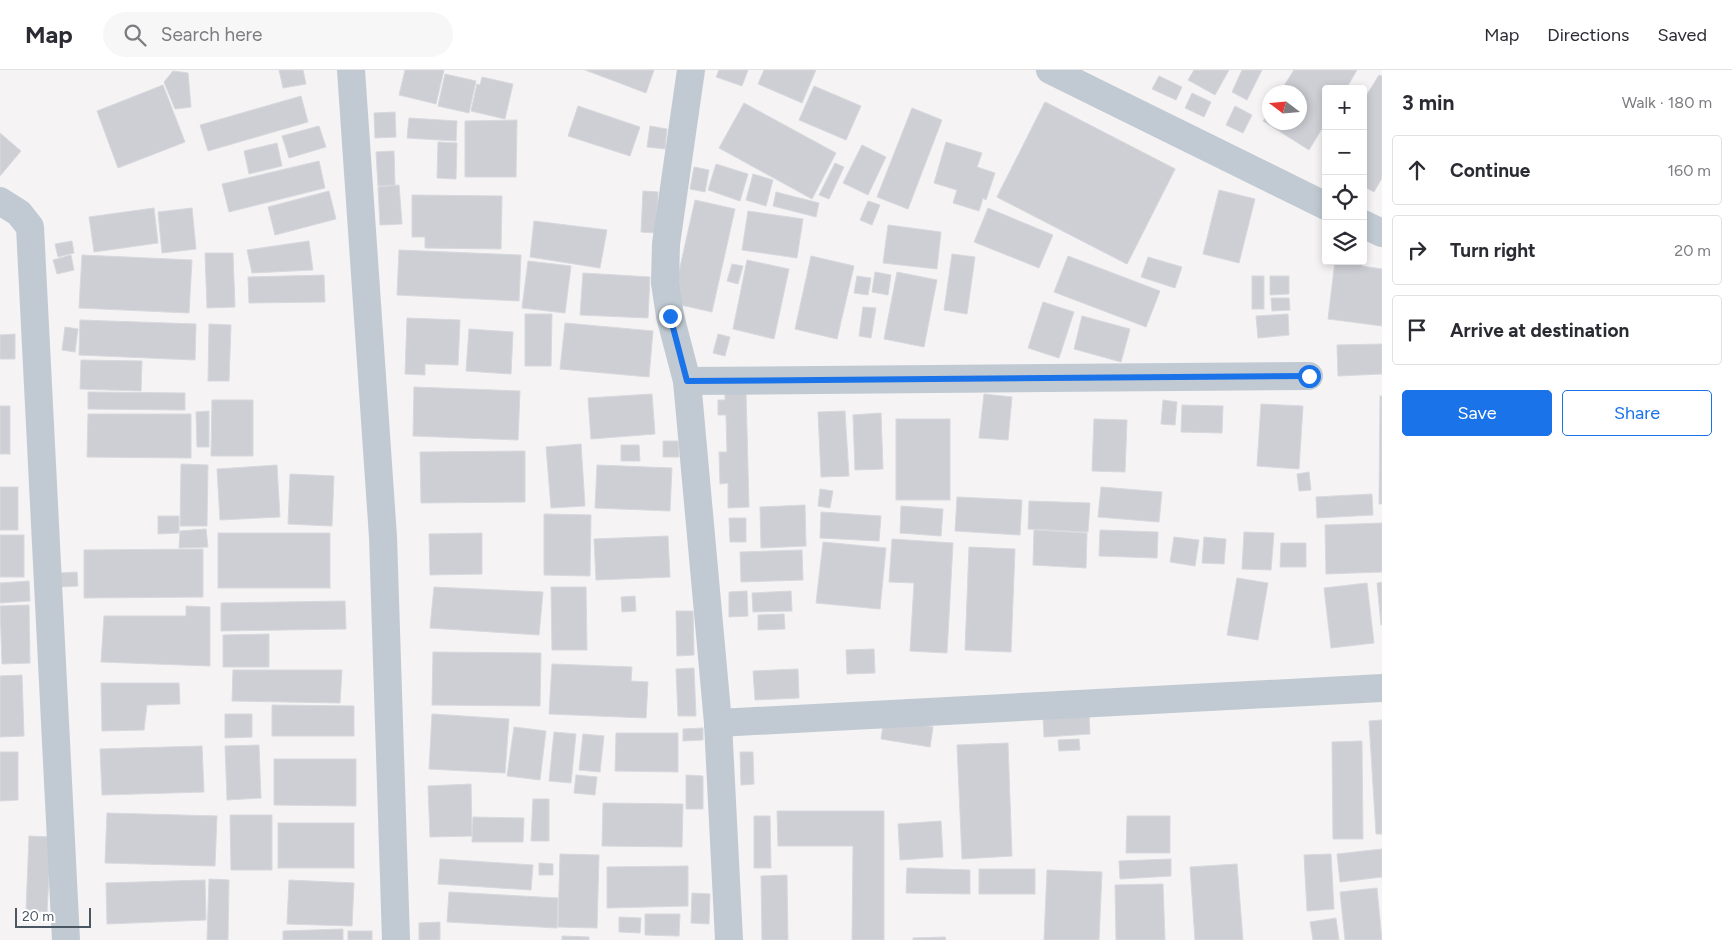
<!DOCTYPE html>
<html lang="en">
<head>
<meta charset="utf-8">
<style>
	body { margin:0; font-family:Figtree,sans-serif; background:#f7f7f7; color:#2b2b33 }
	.controls { position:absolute; right:15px; top:15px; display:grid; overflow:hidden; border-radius:5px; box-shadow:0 2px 8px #0003 }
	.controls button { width:45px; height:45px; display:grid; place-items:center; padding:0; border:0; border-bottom:1px solid #e1e1e2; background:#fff; color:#2b2b33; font:25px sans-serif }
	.compass { position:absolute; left:1262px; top:15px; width:45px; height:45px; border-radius:50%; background:#fff; box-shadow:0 2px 8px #0003; rotate:286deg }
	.scale { position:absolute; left:15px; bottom:12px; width:76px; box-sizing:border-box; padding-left:5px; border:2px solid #4a5661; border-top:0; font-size:14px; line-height:18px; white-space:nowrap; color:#4a5661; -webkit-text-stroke:4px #fff; paint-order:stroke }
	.stop { position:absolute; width:15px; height:15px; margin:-11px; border:4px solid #1a73e8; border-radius:50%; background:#fff }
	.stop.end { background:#1a73e8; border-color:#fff; box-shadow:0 1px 5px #0008 }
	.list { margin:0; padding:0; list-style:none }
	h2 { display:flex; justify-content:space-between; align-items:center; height:65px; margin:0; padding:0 20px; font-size:21px }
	h2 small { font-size:16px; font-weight:400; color:#7c7c81 }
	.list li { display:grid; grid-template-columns:32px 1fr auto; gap:15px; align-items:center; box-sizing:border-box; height:70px; margin:0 10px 10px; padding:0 10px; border:1px solid #e1e1e2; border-radius:5px }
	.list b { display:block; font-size:19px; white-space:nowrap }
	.list em { font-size:16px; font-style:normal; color:#7c7c81 }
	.actions { display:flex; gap:10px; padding:15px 20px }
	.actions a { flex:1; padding:11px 0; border:1px solid #1a73e8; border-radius:5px; text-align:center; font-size:18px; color:#1a73e8 }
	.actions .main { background:#1a73e8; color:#fff }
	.icon { flex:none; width:28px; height:28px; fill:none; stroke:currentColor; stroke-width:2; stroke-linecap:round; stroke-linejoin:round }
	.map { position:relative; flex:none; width:1382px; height:870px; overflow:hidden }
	header { display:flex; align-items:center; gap:30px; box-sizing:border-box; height:70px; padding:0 25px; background:#fff; border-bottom:1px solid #e1e1e2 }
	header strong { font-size:24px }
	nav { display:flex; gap:28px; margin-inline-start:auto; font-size:18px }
	.search { width:350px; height:45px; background:#f7f7f7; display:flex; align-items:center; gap:12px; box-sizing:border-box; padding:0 18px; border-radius:28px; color:#7c7c81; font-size:19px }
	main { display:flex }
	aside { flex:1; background:#fff }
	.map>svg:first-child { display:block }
</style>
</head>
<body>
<header>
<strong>Map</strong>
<div class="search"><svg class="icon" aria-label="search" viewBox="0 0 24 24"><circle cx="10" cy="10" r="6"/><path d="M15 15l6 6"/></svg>Search here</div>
<nav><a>Map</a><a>Directions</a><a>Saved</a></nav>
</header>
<main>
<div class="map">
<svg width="1382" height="870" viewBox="0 0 1382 870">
	<rect width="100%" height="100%" fill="#f5f3f3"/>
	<g fill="#cdcfd5" stroke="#d7d9de" fill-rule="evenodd">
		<polygon points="279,0 303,0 306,14 283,18"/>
		<polygon points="405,0 444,0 436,34 399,25"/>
		<polygon points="585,0 654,0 646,23"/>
		<polygon points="719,0 748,0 742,16 716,7"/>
		<polygon points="764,0 816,0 802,33 758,14"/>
		<polygon points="1194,0 1229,0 1215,25 1188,10"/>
		<polygon points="1242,0 1262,0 1247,30 1232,22"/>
		<polygon points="1294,0 1357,0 1346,19 1326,19 1326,52 1309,80 1263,51 1270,40 1270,52 1300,52 1300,22 1280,22"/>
		<polygon points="173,1 188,3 191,37 175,39 164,12"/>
		<polygon points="445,4 476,11 469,43 438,36"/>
		<polygon points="1379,5 1382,6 1382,108 1374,122 1363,116 1363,31"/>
		<polygon points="1159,6 1182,17 1176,30 1152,19"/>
		<polygon points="482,7 513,14 505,49 471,41 477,14 480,15"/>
		<polygon points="163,15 185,72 118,98 97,41"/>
		<polygon points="814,16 861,36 846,70 799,50"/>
		<polygon points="1192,23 1211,32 1204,47 1185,38"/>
		<polygon points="301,26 308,52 208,81 200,55"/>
		<path d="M1045 32 1175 99 1127 194 997 127ZM1059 84 1125 118 1113 142 1047 108Z"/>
		<polygon points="1045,32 1175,99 1127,194 997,127"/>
		<polygon points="744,33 836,83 812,129 719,78"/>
		<polygon points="578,36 640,57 630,86 568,66"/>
		<polygon points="1235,36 1252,45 1243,63 1226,55"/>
		<polygon points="912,38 942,50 908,139 877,127"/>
		<polygon points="395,42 396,67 375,68 374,43"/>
		<polygon points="409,48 457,51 456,71 407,68"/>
		<polygon points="517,50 516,107 465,107 465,51"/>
		<polygon points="319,56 326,77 289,88 282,66"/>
		<polygon points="650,56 667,59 665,79 647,77"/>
		<polygon points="0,63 21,81 0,106"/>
		<polygon points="438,72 457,73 456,109 437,108"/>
		<polygon points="946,72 982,83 977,97 995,103 986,130 983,128 979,141 953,133 957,120 934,113"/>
		<polygon points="277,73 282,96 249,104 244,81"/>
		<polygon points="862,75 886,87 868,125 843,113"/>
		<polygon points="394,81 395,115 378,116 376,82"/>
		<polygon points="319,91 325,118 229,142 222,114"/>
		<polygon points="835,93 844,97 829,129 819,125"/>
		<polygon points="716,94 748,104 740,131 708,120"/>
		<polygon points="694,97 709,100 705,122 690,119"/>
		<polygon points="753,104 773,110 766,136 746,130"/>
		<polygon points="399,115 402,154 380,155 378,117"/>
		<polygon points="1219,120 1255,129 1239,193 1203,184"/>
		<polygon points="329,121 336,149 275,165 268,137"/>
		<polygon points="643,121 658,122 656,163 641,162"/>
		<polygon points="776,122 819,133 816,147 773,136"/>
		<polygon points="412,125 502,126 501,179 425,178 425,167 412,167"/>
		<polygon points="695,130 735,139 712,242 672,233"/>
		<polygon points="868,131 880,135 872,155 860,150"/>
		<polygon points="154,138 158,173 94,182 89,147"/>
		<polygon points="192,138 196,179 162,183 158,142"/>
		<polygon points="988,138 1053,165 1039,198 974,172"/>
		<polygon points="748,141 803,149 797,188 742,180"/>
		<polygon points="534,151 607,160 600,198 530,187"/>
		<polygon points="888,155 941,162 937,199 883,193"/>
		<polygon points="72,171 74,183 58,187 55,174"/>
		<polygon points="309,171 313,200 252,203 247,180"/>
		<polygon points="399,180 521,185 519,231 397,225"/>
		<polygon points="205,183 233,183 235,237 207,238"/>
		<polygon points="952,184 975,187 967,244 944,240"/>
		<polygon points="71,185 74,200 57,204 53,190"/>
		<polygon points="82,185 192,190 189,243 79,238"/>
		<polygon points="811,186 854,196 837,269 795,259"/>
		<polygon points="1068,186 1160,221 1146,257 1054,222"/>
		<polygon points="1148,187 1182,197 1175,218 1141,207"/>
		<polygon points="747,190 789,199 774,269 733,259"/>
		<polygon points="528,191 571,196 565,243 522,238"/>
		<polygon points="1335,191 1363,191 1362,196 1382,199 1382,256 1328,249"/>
		<polygon points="732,194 743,196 738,214 727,211"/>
		<polygon points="875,202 891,205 888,225 872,222"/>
		<polygon points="897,202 937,210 924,277 884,269"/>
		<polygon points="583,203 650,207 648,248 580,245"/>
		<polygon points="324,205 325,232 249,233 248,207"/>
		<polygon points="857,206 871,208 868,225 854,223"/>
		<rect x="1252" y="206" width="12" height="33"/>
		<polygon points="1270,206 1289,206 1289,224 1270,225"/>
		<polygon points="1271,228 1289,228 1290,240 1272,241"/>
		<polygon points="1043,232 1074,242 1059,288 1028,278"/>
		<polygon points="863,237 876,238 871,268 859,266"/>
		<polygon points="525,244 552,244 551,296 525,296"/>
		<polygon points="1288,244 1289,265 1258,268 1256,246"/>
		<polygon points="1082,246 1130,259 1121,292 1074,279"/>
		<polygon points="407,248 460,250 458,295 425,294 425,305 405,304"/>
		<polygon points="80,250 196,254 195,290 79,285"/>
		<polygon points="565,253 653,261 649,307 560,299"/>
		<polygon points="209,254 231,255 229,311 208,311"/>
		<polygon points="65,257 78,259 75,282 62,280"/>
		<polygon points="469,259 513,262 511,304 466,301"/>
		<polygon points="15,264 15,289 0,289 0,265"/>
		<polygon points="718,264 730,267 725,286 713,283"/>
		<polygon points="1382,274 1382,304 1338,306 1337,275"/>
		<polygon points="81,290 142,291 141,321 80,319"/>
		<polygon points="414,317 520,321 518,370 413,366"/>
		<polygon points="88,322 185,323 185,340 88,339"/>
		<polygon points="746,323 749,437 728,438 728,413 720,414 719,382 727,382 726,345 718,345 718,330 725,330 725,324"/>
		<polygon points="652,324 655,364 591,369 588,328"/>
		<polygon points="984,324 1012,327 1008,370 979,368"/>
		<polygon points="1380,326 1382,326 1382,434 1379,434"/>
		<polygon points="212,330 253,330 253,386 211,386"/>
		<polygon points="1163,330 1177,332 1175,355 1161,354"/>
		<polygon points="1261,334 1303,336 1299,399 1257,396"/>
		<polygon points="1182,335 1223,336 1222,363 1181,362"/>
		<rect x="0" y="336" width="10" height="48"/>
		<polygon points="209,341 209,377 197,377 196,342"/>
		<polygon points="845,341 849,406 821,407 818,342"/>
		<polygon points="881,343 883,399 855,400 853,345"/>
		<polygon points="88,344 191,344 191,388 87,387"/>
		<rect x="896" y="349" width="54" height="81"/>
		<polygon points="1094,349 1127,350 1125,402 1092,401"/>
		<polygon points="663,371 678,371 679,387 663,387"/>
		<polygon points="581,374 585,436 551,438 546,377"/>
		<polygon points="621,375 639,375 640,391 621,391"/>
		<polygon points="525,381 525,432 421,433 420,382"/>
		<polygon points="181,394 208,395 207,456 180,456"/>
		<polygon points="277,395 280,447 220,450 217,399"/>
		<polygon points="597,395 672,398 670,441 595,438"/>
		<polygon points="1309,402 1311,420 1299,421 1297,404"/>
		<polygon points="290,404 334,406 332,456 288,454"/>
		<rect x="0" y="417" width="18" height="43"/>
		<polygon points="1101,417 1162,422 1159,452 1098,447"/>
		<polygon points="820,419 833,421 830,438 818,436"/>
		<polygon points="1372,424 1373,445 1317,448 1316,427"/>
		<polygon points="957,427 1022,430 1020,465 955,461"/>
		<polygon points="1029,431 1090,433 1088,462 1028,459"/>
		<polygon points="805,435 806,476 761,478 760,437"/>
		<polygon points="901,436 943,439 941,466 900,463"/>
		<polygon points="821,442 881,446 879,471 820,468"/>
		<polygon points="544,444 591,445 590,506 544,505"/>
		<polygon points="158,446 179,446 179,463 158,464"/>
		<polygon points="729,448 746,448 746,472 730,472"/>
		<polygon points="1382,453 1382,502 1326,504 1325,455"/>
		<polygon points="206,459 208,477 179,478 180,461"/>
		<polygon points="1034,460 1087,463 1086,498 1033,495"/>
		<polygon points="1100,460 1158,462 1157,488 1099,486"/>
		<polygon points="1244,462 1274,463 1271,500 1242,499"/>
		<rect x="218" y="463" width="112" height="55"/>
		<polygon points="482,463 482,504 430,505 429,464"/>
		<rect x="0" y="465" width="24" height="42"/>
		<polygon points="668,466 670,507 596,510 594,469"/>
		<polygon points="1174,467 1199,470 1195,496 1170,492"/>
		<polygon points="1204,467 1226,469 1224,494 1202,493"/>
		<polygon points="892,469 953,473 947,583 910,581 914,513 889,512"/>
		<polygon points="823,472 886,478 880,539 816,533"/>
		<polygon points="1281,473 1306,473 1306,497 1280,497"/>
		<polygon points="969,477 1015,479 1011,582 965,580"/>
		<polygon points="203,479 203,527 84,528 84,480"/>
		<polygon points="802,480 803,510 741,512 740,482"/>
		<polygon points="77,502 78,516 60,517 60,503"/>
		<polygon points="1237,508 1268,513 1258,570 1227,565"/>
		<polygon points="29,511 30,531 0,533 0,513"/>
		<polygon points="1382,512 1382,555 1381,555 1377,513"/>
		<polygon points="1367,513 1374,573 1331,578 1324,518"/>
		<polygon points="434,517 543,522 539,565 430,558"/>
		<polygon points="551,517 586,517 587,580 552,580"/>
		<polygon points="747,521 748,546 729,547 729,522"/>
		<polygon points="791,521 792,541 753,542 752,523"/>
		<polygon points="635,526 636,541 622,542 621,527"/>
		<polygon points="345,531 346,559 221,561 221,533"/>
		<polygon points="29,535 30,593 2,594 0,536"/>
		<polygon points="186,536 210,537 210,596 101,592 104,546 186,546"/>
		<polygon points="676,541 693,541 694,585 677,586"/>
		<polygon points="784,544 785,559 758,560 758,545"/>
		<polygon points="269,564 269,597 223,597 223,565"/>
		<polygon points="874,579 875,603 847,604 846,580"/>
		<polygon points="433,582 541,583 540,636 432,635"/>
		<polygon points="552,594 632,597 631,611 648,612 646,648 549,644"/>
		<polygon points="694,598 696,646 678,646 676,599"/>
		<polygon points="798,599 799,628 755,630 753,601"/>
		<polygon points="233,600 342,600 340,633 232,631"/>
		<polygon points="22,605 24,666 0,667 0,606"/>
		<polygon points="101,613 179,613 180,634 147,635 144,660 102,661"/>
		<polygon points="272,635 354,636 354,666 272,666"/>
		<polygon points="225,644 252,644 252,667 225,668"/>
		<polygon points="432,644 509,649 505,703 429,699"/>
		<polygon points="1089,644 1090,664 1044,667 1043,647"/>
		<polygon points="884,649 933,657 930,677 881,669"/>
		<polygon points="1382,650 1382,764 1376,764 1369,651"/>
		<polygon points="514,657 546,661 540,710 507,706"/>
		<polygon points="703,658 703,670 683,671 683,659"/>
		<polygon points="554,662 576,664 571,713 549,711"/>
		<polygon points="616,663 678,663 678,702 615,701"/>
		<polygon points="583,664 604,666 600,702 579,700"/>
		<polygon points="1079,669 1080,680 1059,681 1058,670"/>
		<polygon points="1362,671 1363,769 1333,769 1332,672"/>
		<polygon points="1008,673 1012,786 962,789 957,675"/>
		<polygon points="259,675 261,728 227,730 225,676"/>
		<polygon points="202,676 204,722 102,725 100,679"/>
		<polygon points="0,682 18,682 18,730 0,731"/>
		<polygon points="740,682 753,682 754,714 741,715"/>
		<polygon points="274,689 356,689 356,736 274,735"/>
		<polygon points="576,705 597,707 595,725 574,723"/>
		<polygon points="686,705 703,706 703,739 686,739"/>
		<polygon points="471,714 472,766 430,767 428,716"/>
		<polygon points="533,729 549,729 549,771 531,771"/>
		<polygon points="603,733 683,734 682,777 602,776"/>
		<polygon points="777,741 884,741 884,870 852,870 853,776 778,776"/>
		<polygon points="107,743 217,746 215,796 105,793"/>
		<polygon points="230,745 272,745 272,800 231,800"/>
		<polygon points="754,746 770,746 771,798 754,798"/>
		<polygon points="1127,746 1170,746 1170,783 1126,783"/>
		<polygon points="473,747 524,748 523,772 472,772"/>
		<polygon points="941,751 943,787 900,790 898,754"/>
		<rect x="278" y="753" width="76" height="45"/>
		<polygon points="29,766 51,767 47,842 26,841"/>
		<polygon points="1382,779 1382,807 1340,812 1337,784"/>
		<polygon points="560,784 599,785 597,858 558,857"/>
		<polygon points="1331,784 1334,839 1307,841 1304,785"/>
		<polygon points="440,789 533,795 531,820 438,814"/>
		<polygon points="1171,789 1171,806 1120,809 1119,791"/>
		<polygon points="539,793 553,794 553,805 539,805"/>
		<polygon points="1237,794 1243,870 1195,870 1190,797"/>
		<polygon points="688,796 688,836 607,838 607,797"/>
		<polygon points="907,798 970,800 970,824 906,823"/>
		<rect x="979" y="799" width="56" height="25"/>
		<polygon points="1047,800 1102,802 1099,870 1044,870"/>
		<polygon points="787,805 788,870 762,870 761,806"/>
		<polygon points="209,809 229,810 228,870 207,870"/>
		<polygon points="205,810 206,850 107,854 106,813"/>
		<polygon points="289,810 354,813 352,856 287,854"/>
		<polygon points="1163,814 1165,870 1116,870 1115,815"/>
		<polygon points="1377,818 1382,870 1345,870 1340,822"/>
		<polygon points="449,822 558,828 557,858 447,852"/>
		<polygon points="692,823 710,824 709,854 691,853"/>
		<polygon points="645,844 680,844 679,866 645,865"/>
		<polygon points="619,847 641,848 640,863 619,862"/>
		<polygon points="1336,848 1339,870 1313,870 1310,852"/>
		<polygon points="440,852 440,870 419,870 419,853"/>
		<polygon points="343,859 343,870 283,870 283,861"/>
		<rect x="348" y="861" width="24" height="9"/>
		<polygon points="562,866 589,867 589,870 562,870"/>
		<polygon points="945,867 946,870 913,870 913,868"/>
	</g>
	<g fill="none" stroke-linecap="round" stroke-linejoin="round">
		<g stroke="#c1cad2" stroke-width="28">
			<polyline points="351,0 383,467 396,870"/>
			<polyline points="691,0 666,174 665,213 670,246 687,311 718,653 729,870"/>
			<polyline points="1050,0 1326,136"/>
			<polyline points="0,131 19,143 30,157 66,870"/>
			<polyline points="1363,154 1382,163"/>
			<polyline points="687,311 1309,306"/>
			<polyline points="718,653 1382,618"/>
		</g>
	</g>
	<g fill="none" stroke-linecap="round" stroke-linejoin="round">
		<polyline stroke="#1a73e8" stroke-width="6" points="670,246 687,311 1309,306"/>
	</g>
</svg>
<div class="controls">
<button>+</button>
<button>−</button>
<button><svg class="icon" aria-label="locate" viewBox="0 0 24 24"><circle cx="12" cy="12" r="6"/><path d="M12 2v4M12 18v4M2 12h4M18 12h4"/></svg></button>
<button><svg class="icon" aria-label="layers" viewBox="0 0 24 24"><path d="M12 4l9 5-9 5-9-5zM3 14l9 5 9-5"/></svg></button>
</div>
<svg class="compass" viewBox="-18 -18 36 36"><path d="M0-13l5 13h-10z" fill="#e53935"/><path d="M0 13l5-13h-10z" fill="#7c7c81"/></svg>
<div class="scale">20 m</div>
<div class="stop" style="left:1309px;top:306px"></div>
<div class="stop end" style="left:670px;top:246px"></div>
</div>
<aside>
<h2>3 min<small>Walk · 180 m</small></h2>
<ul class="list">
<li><svg class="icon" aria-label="ahead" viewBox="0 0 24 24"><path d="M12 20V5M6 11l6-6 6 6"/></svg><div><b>Continue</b></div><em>160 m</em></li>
<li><svg class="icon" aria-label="right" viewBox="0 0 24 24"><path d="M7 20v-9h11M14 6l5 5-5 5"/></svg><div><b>Turn right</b></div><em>20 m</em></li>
<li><svg class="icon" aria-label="arrive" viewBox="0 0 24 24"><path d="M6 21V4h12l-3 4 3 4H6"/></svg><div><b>Arrive at destination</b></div></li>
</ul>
<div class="actions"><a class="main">Save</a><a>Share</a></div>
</aside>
</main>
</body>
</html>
